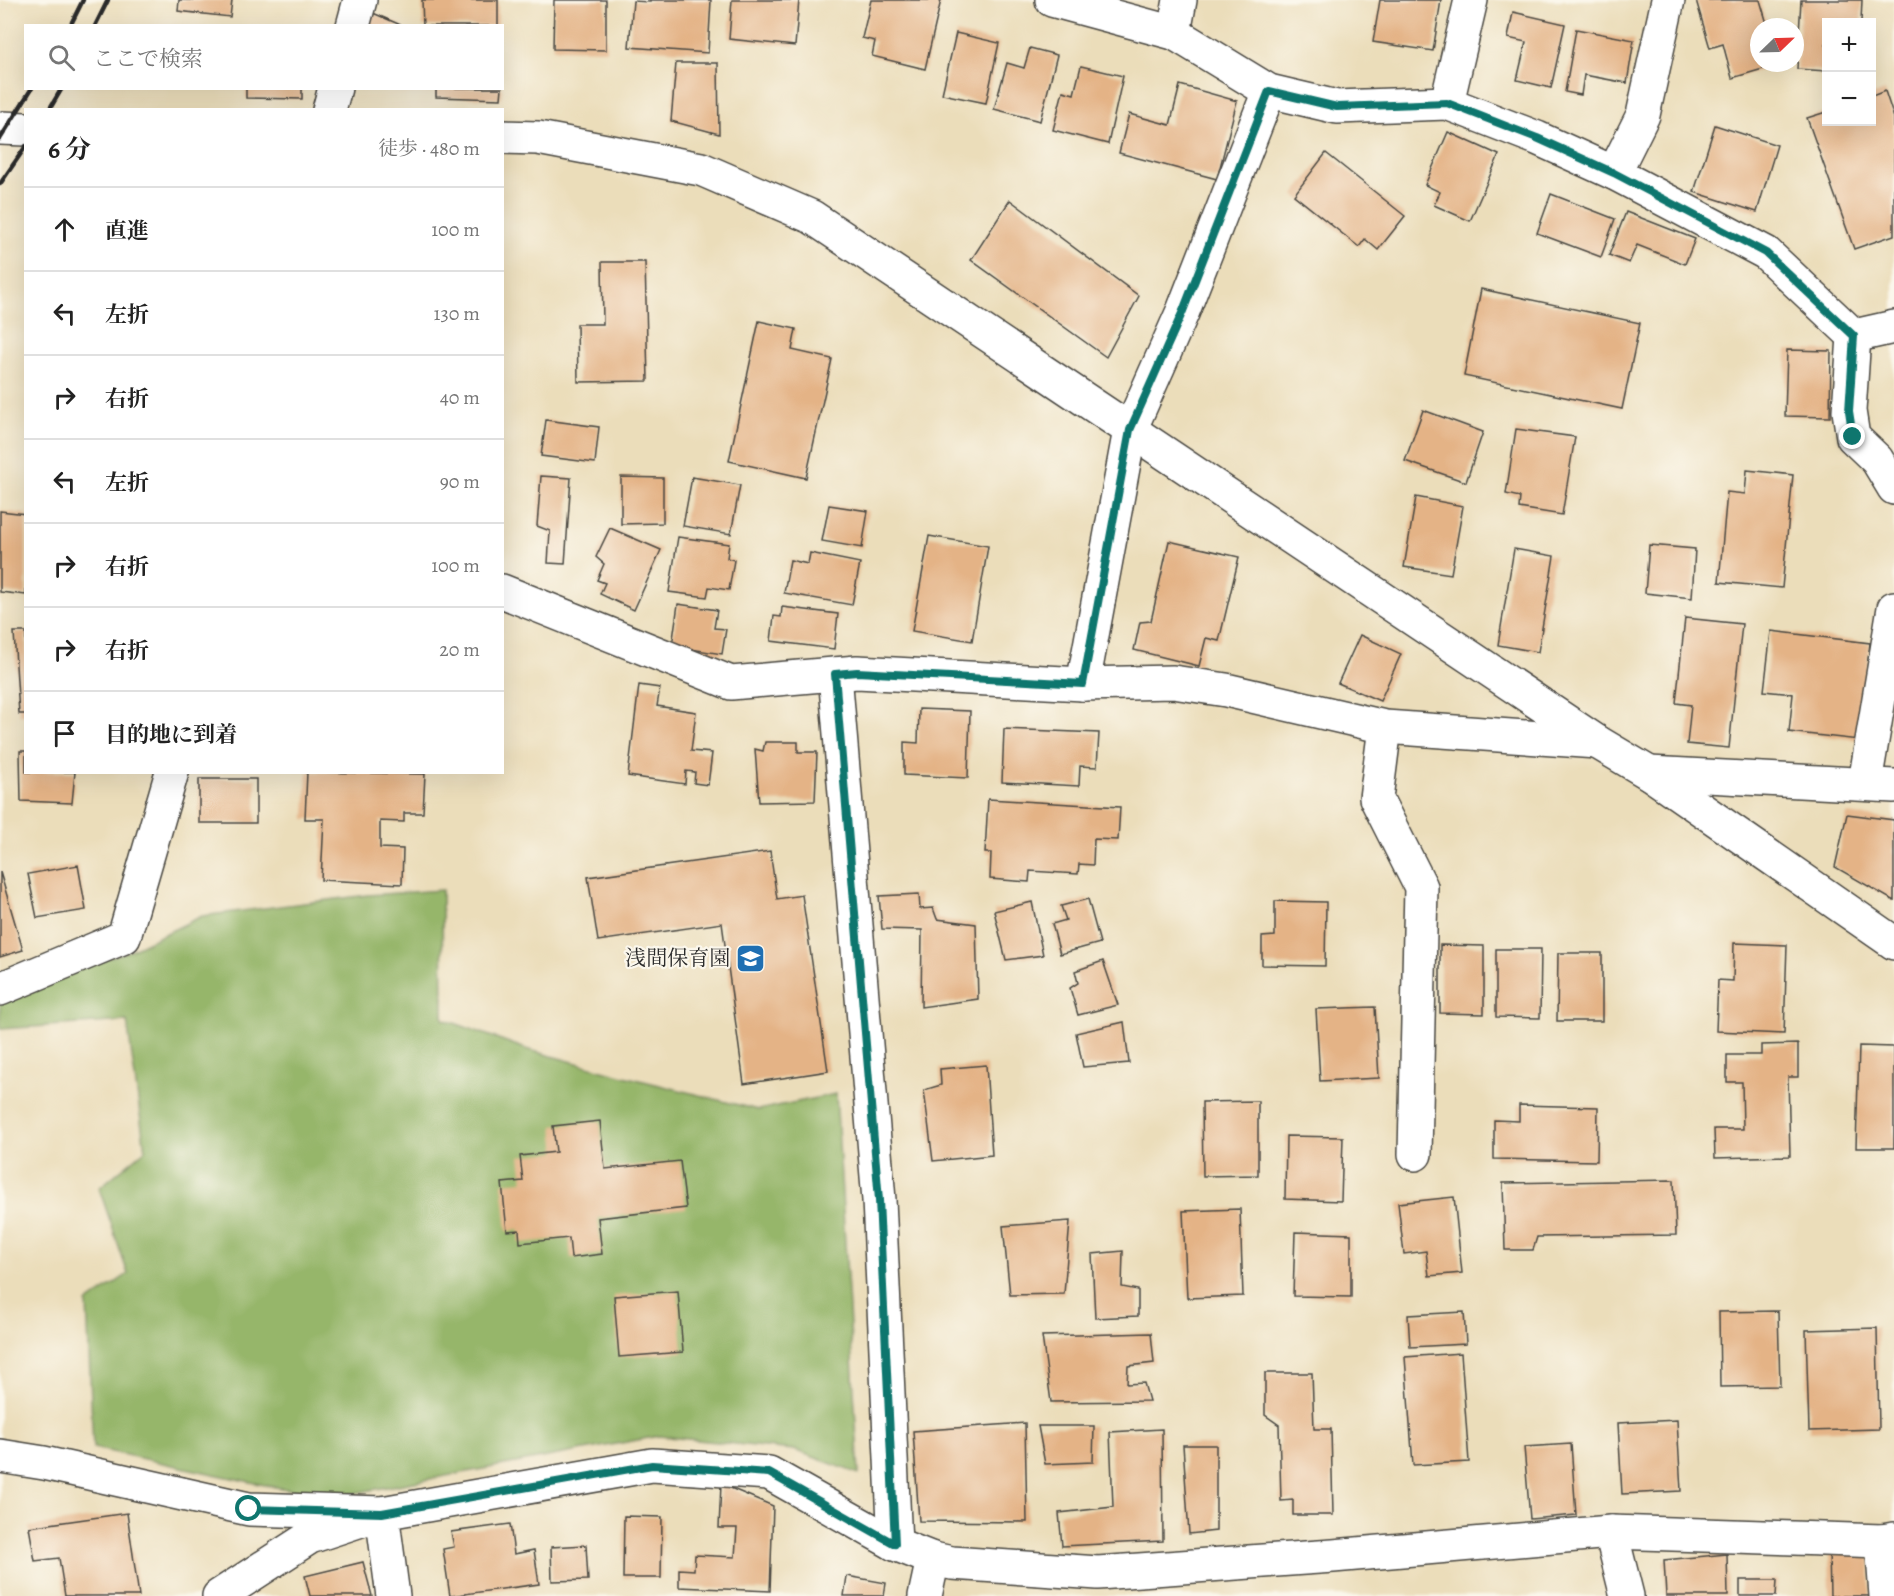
<!DOCTYPE html>
<html lang="ja">
<head>
<meta charset="utf-8">
<style>
	body { margin:0; font-family:Alegreya,"Noto Serif JP",serif; background:#f2f2f2; color:#222 }
	.controls { position:absolute; right:18px; top:18px; display:grid; overflow:hidden; border-radius:0px; box-shadow:0 6px 24px #0002 }
	.controls button { width:54px; height:54px; display:grid; place-items:center; padding:0; border:0; border-bottom:2px solid #e0e0e0; background:#fff; color:#222; font:30px sans-serif }
	.compass { position:absolute; left:1750px; top:18px; width:54px; height:54px; border-radius:50%; background:#fff; box-shadow:0 6px 24px #0002; rotate:67deg }
	.stop { position:absolute; width:18px; height:18px; margin:-14px; border:4px solid #0f766e; border-radius:50%; background:#fff }
	.stop.end { background:#0f766e; border-color:#fff; box-shadow:0 2px 6px #0008 }
	.list { margin:0; padding:0; list-style:none }
	h2 { display:flex; justify-content:space-between; align-items:center; height:78px; margin:0; padding:0 24px; font-size:26px }
	h2 small { font-size:20px; font-weight:400; color:#767676 }
	.list li { display:grid; grid-template-columns:39px 1fr auto; gap:18px; align-items:center; box-sizing:border-box; height:84px; padding:0 24px; border-top:2px solid #e0e0e0 }
	.list b { display:block; font-size:22px; white-space:nowrap }
	.list em { font-size:20px; font-style:normal; color:#767676 }
	.icon { flex:none; width:33px; height:33px; fill:none; stroke:currentColor; stroke-width:2; stroke-linecap:round; stroke-linejoin:round }
	.map { position:relative; flex:none; width:1894px; height:1596px; overflow:hidden }
	.search { position:absolute; background:#fff; box-shadow:0 6px 24px #0002; left:24px; top:24px; width:480px; height:66px; display:flex; align-items:center; gap:15px; box-sizing:border-box; padding:0 21px; border-radius:0px; color:#767676; font-size:22px }
	.panel { position:absolute; background:#fff; box-shadow:0 6px 24px #0002; left:24px; top:108px; width:480px; height:666px; border-radius:0px }
	.map>svg:first-child { display:block }
</style>
</head>
<body>
<div class="map">
<svg width="1894" height="1596" viewBox="0 0 1894 1596">
	<rect width="100%" height="100%" fill="#fbf7ec"/>
	<filter id="ink" filterUnits="userSpaceOnUse"><feTurbulence type="fractalNoise" baseFrequency=".0167" numOctaves="2"/><feDisplacementMap in="SourceGraphic" scale="12" xChannelSelector="R" yChannelSelector="G"/><feConvolveMatrix kernelMatrix="1 2 1 2 8 2 1 2 1" color-interpolation-filters="sRGB"/></filter>
	<filter id="wash" filterUnits="userSpaceOnUse"><feTurbulence type="fractalNoise" baseFrequency=".008" numOctaves="4" result="noise"/><feDisplacementMap in="SourceGraphic" scale="24" xChannelSelector="R" yChannelSelector="G"/><feGaussianBlur stdDeviation="1.35" result="paint"/><feColorMatrix in="noise" values="0 0 0 0 0 0 0 0 0 0 0 0 0 0 0 0 0 1.4 0 .05"/><feComposite in="paint" operator="in"/></filter>
	<g filter="url(#wash)">
		<rect width="100%" height="100%" fill="#ebddba"/>
		<polygon fill="#96b66a" stroke="#60704a" stroke-width="1.5" points="442,890 443,1019 526,1049 624,1076 758,1110 836,1094 859,1474 794,1450 659,1436 334,1497 269,1486 93,1448 87,1303 128,1274 99,1188 145,1150 127,1021 0,1029 0,993 129,951 202,916 368,895"/>
		<g id="blocks">
			<g fill="#e4b386">
				<polygon points="179,0 232,0 230,17 178,11"/>
				<polygon points="422,0 498,0 498,26 423,26"/>
				<polygon points="554,0 606,0 606,50 553,49"/>
				<polygon points="650,0 711,0 708,53 629,47 633,1 650,2"/>
				<polygon points="732,0 799,0 795,46 729,39"/>
				<polygon points="871,0 941,0 925,69 872,56 875,41 862,38"/>
				<polygon points="1380,0 1441,0 1433,51 1373,42"/>
				<polygon points="1696,0 1760,0 1768,27 1759,27 1759,63 1780,64 1732,78 1723,44 1710,48"/>
				<polygon points="1801,0 1862,0 1861,22 1826,22 1826,71 1797,69"/>
				<polygon points="1513,12 1565,24 1551,88 1517,80 1526,42 1508,38"/>
				<polygon points="373,13 403,26 368,26"/>
				<polygon points="1576,29 1634,40 1627,83 1584,75 1581,95 1565,92"/>
				<polygon points="956,33 999,43 986,103 942,94"/>
				<polygon points="1030,48 1057,55 1040,121 994,109 1007,63 1024,68"/>
				<polygon points="676,63 718,63 719,134 671,121"/>
				<polygon points="1081,66 1123,76 1108,144 1053,130 1063,91 1074,94"/>
				<polygon points="1180,85 1237,101 1217,179 1119,153 1129,114 1170,125"/>
				<polygon points="246,88 302,88 302,99 246,98"/>
				<polygon points="436,88 502,88 501,99 436,97"/>
				<polygon points="1885,91 1894,118 1894,235 1854,249 1807,118 1826,112 1826,122 1872,122 1872,96"/>
				<polygon points="1715,125 1777,145 1757,212 1694,192"/>
				<polygon points="1448,132 1499,155 1470,221 1434,205 1440,192 1425,185"/>
				<polygon points="1326,153 1405,216 1378,250 1365,239 1359,247 1294,195"/>
				<polygon points="1551,194 1615,219 1601,257 1537,233"/>
				<polygon points="1010,200 1139,296 1106,357 971,260"/>
				<polygon points="1626,212 1695,239 1685,264 1637,245 1629,263 1609,255"/>
				<polygon points="602,262 645,262 648,381 578,382 577,324 603,324"/>
				<polygon points="1481,289 1640,323 1622,409 1464,376"/>
				<polygon points="759,321 796,329 792,350 832,359 806,478 729,461"/>
				<polygon points="1787,350 1831,351 1830,417 1785,416"/>
				<polygon points="1423,410 1483,432 1466,482 1405,461"/>
				<polygon points="546,420 599,427 595,463 541,456"/>
				<polygon points="1516,429 1575,437 1562,515 1519,508 1520,497 1506,494"/>
				<polygon points="1747,470 1793,475 1782,588 1719,582 1727,492 1745,494"/>
				<polygon points="541,476 571,478 565,564 548,563 550,531 537,526"/>
				<polygon points="621,477 663,478 663,523 621,524"/>
				<polygon points="692,477 740,485 731,534 683,526"/>
				<polygon points="1416,497 1463,506 1451,574 1404,567"/>
				<polygon points="829,505 868,511 862,548 822,541"/>
				<polygon points="0,511 26,514 26,595 0,592"/>
				<polygon points="610,528 661,550 634,610 600,594 605,583 597,580 604,564 596,557"/>
				<polygon points="929,536 988,546 972,641 912,631"/>
				<polygon points="678,537 729,544 727,558 734,560 729,590 709,587 707,597 669,592"/>
				<polygon points="1169,541 1239,557 1219,641 1206,638 1199,666 1134,650 1140,622 1151,621"/>
				<polygon points="1649,545 1695,549 1692,598 1645,593"/>
				<polygon points="1514,549 1554,556 1538,652 1498,645"/>
				<polygon points="810,553 860,563 852,605 784,593 790,560 808,564"/>
				<polygon points="678,604 717,610 714,628 726,629 722,654 672,646"/>
				<polygon points="782,607 838,614 834,649 771,641 774,616 781,617"/>
				<polygon points="1685,618 1742,624 1729,748 1687,744 1691,705 1676,703"/>
				<polygon points="1771,631 1870,643 1859,740 1789,732 1793,694 1764,691"/>
				<polygon points="14,632 26,632 26,714 19,714"/>
				<polygon points="1360,635 1401,654 1380,701 1338,683"/>
				<polygon points="639,685 660,688 657,706 696,712 691,751 712,753 708,785 694,783 695,772 686,771 685,784 628,776"/>
				<polygon points="919,709 970,711 968,778 904,775 904,742 918,743"/>
				<polygon points="1004,729 1099,733 1097,767 1080,766 1079,786 1002,782"/>
				<polygon points="765,742 798,742 798,752 817,752 815,801 759,802 755,749 763,751"/>
				<polygon points="20,751 26,751 26,772 75,772 72,803 21,801"/>
				<polygon points="307,772 425,774 423,813 404,813 404,822 380,821 380,848 403,849 402,884 321,880 324,819 305,819"/>
				<rect x="199" y="779" width="57" height="44"/>
				<polygon points="988,799 1120,807 1118,840 1094,839 1093,865 1079,864 1078,874 1030,871 1029,882 990,879 991,853 985,853"/>
				<polygon points="1847,814 1894,820 1894,901 1835,867"/>
				<polygon points="770,851 777,899 802,895 828,1071 744,1084 722,923 598,941 588,877"/>
				<polygon points="78,865 86,910 37,918 28,874"/>
				<polygon points="0,872 23,950 0,957"/>
				<polygon points="919,894 920,909 933,908 937,919 976,924 978,999 921,1007 922,930 882,929 879,896"/>
				<polygon points="1088,899 1100,943 1060,954 1052,924 1066,920 1061,906"/>
				<polygon points="1275,901 1326,902 1325,966 1262,965 1262,937 1275,936"/>
				<polygon points="1032,902 1043,955 1006,960 994,911"/>
				<polygon points="1734,943 1787,945 1784,1034 1716,1031 1718,980 1733,981"/>
				<polygon points="1440,945 1484,946 1484,1014 1440,1013"/>
				<polygon points="1496,949 1541,949 1540,1018 1496,1017"/>
				<polygon points="1558,953 1602,953 1602,1021 1557,1021"/>
				<polygon points="1103,961 1118,1005 1078,1015 1070,988 1078,983 1075,971"/>
				<polygon points="1375,1007 1379,1078 1320,1081 1316,1009"/>
				<polygon points="1124,1022 1129,1063 1083,1067 1076,1033"/>
				<polygon points="1798,1044 1798,1077 1788,1077 1790,1156 1715,1158 1714,1129 1743,1129 1742,1082 1727,1082 1727,1055 1761,1055 1761,1045"/>
				<polygon points="1859,1046 1894,1047 1894,1148 1856,1148"/>
				<polygon points="986,1065 992,1155 933,1161 924,1090 941,1085 940,1069"/>
				<polygon points="1258,1101 1258,1175 1203,1176 1202,1102"/>
				<polygon points="1519,1105 1598,1107 1597,1161 1494,1159 1494,1120 1519,1121"/>
				<polygon points="600,1121 605,1169 680,1161 686,1208 598,1218 602,1254 571,1258 569,1238 520,1243 519,1230 507,1231 502,1183 523,1181 520,1156 556,1152 553,1126"/>
				<polygon points="1286,1136 1343,1137 1341,1201 1285,1199"/>
				<polygon points="1674,1180 1676,1235 1537,1237 1533,1250 1505,1250 1503,1183"/>
				<polygon points="1454,1197 1462,1273 1429,1276 1426,1251 1404,1254 1398,1203"/>
				<polygon points="1240,1209 1243,1296 1187,1298 1183,1211"/>
				<polygon points="1070,1221 1064,1294 1010,1295 1003,1226"/>
				<polygon points="1295,1232 1351,1234 1351,1297 1293,1296"/>
				<polygon points="1123,1251 1122,1287 1138,1290 1138,1316 1095,1318 1092,1254"/>
				<polygon points="678,1291 683,1352 619,1357 614,1296"/>
				<polygon points="1778,1311 1780,1386 1720,1387 1719,1312"/>
				<polygon points="1464,1312 1466,1344 1410,1347 1408,1315"/>
				<polygon points="1877,1328 1879,1429 1809,1431 1806,1330"/>
				<polygon points="1151,1333 1154,1363 1128,1366 1127,1384 1144,1383 1149,1401 1051,1402 1042,1336"/>
				<polygon points="1461,1353 1469,1462 1413,1465 1405,1357"/>
				<polygon points="1265,1373 1312,1373 1314,1429 1331,1429 1333,1515 1293,1515 1293,1500 1281,1501 1279,1425 1265,1415"/>
				<polygon points="1677,1420 1681,1491 1622,1494 1618,1423"/>
				<polygon points="1025,1423 1027,1522 919,1521 913,1431"/>
				<polygon points="1038,1426 1094,1426 1093,1462 1045,1464"/>
				<polygon points="1162,1429 1163,1541 1062,1546 1059,1513 1113,1507 1110,1432"/>
				<polygon points="1571,1444 1576,1515 1530,1519 1524,1447"/>
				<polygon points="1183,1445 1216,1445 1216,1531 1189,1534"/>
				<polygon points="721,1484 773,1506 770,1591 679,1587 679,1569 694,1570 695,1555 735,1557 737,1528 719,1528"/>
				<polygon points="127,1513 139,1596 65,1596 59,1558 35,1561 29,1527"/>
				<polygon points="624,1516 662,1517 661,1578 623,1578"/>
				<polygon points="510,1524 514,1554 534,1550 539,1584 450,1596 443,1549 454,1547 451,1532"/>
				<polygon points="586,1545 588,1580 552,1581 551,1547"/>
				<polygon points="1871,1547 1870,1596 1830,1596 1829,1550"/>
				<polygon points="1727,1554 1728,1596 1666,1596 1664,1560"/>
				<polygon points="363,1562 372,1596 310,1596 305,1576"/>
				<polygon points="847,1576 886,1583 884,1596 844,1596"/>
				<polygon points="1740,1580 1777,1580 1776,1596 1740,1596"/>
			</g>
		</g>
	</g>
	<g filter="url(#ink)">
		<use href="#blocks" fill-opacity="0" stroke="#484640" stroke-width="1.5"/>
		<g fill="none" stroke-linecap="round" stroke-linejoin="round">
			<defs>
				<g id="street">
					<polyline points="1052,0 1174,33 1269,91 1337,107 1447,103 1537,138 1614,173 1766,253 1854,336 1894,327"/>
					<polyline points="353,26 360,0"/>
					<polyline points="1174,33 1180,0"/>
					<polyline points="1447,103 1471,0"/>
					<polyline points="329,110 335,88"/>
					<polyline points="1614,173 1643,115 1668,0"/>
					<polyline points="1854,336 1849,411 1853,437 1877,460 1894,488"/>
					<polyline points="502,591 731,683 857,672 1083,684 1173,682 1226,690 1385,727 1597,742"/>
					<polyline points="835,674 879,1200 895,1544"/>
					<polyline points="1083,684 1130,430 1183,311 1269,91"/>
					<polyline points="1385,727 1376,798 1421,887 1415,1154"/>
					<polyline points="1649,773 1894,786"/>
					<polyline points="1865,783 1894,608"/>
					<polyline points="0,989 124,937 172,772"/>
					<polyline points="0,1456 44,1463 249,1509 382,1513 652,1465 769,1473 895,1544 933,1559 952,1563 1098,1573 1333,1556 1611,1532 1882,1541 1894,1539"/>
					<polyline points="1611,1532 1627,1596"/>
					<polyline points="1882,1541 1886,1596"/>
					<polyline points="219,1596 310,1537 382,1513 393,1596"/>
					<polyline points="925,1596 933,1559"/>
				</g>
				<g id="secondary">
					<polyline points="0,128 26,129"/>
					<polyline points="502,137 538,138 701,169 812,217 1597,742 1649,773 1894,943"/>
				</g>
			</defs>
			<use href="#street" stroke="#484640" stroke-width="36"/>
			<use href="#secondary" stroke="#484640" stroke-width="36"/>
			<use href="#street" stroke="#fff" stroke-width="33"/>
			<use href="#secondary" stroke="#fff" stroke-width="33"/>
			<g stroke="#2b2b2b" stroke-width="4.5">
				<polyline points="70,26 83,0"/>
				<polyline points="95,26 108,0"/>
				<polyline points="49,110 62,88"/>
				<polyline points="0,139 32,88"/>
				<polyline points="0,184 26,146"/>
			</g>
		</g>
	</g>
	<g fill="none" stroke-linecap="round" stroke-linejoin="round" filter="url(#ink)">
		<polyline stroke="#0f766e" stroke-width="8" points="249,1509 382,1513 652,1465 769,1473 895,1544 879,1200 835,674 857,672 1083,684 1130,430 1183,311 1269,91 1337,107 1447,103 1537,138 1614,173 1766,253 1854,336 1849,411 1853,437"/>
	</g>
	<defs>
		<symbol id="school-square" viewBox="-11 -11 22 22"><rect x="-9" y="-9" width="18" height="18" rx="4" fill="#1f6fb2" stroke="#fbf7ec"/><path d="M0-5L7-2L0 1L-7-2ZM-4 1L0 2.5L4 1V4Q0 6-4 4Z" fill="#fff"/></symbol>
	</defs>
	<g fill-rule="evenodd">
		<use href="#school-square" x="734" y="942" width="33" height="33"/>
	</g>
	<g text-anchor="middle" dominant-baseline="central" stroke-width="4.5" stroke-linejoin="round" paint-order="stroke">
		<g font-size="21" fill="#2b2b2b" stroke="#fbf7ec" text-anchor="end">
			<text x="730" y="958">浅間保育園</text>
		</g>
	</g>
</svg>
<div class="controls">
<button>+</button>
<button>−</button>
</div>
<svg class="compass" viewBox="-18 -18 36 36"><path d="M0-13l5 13h-10z" fill="#e53935"/><path d="M0 13l5-13h-10z" fill="#767676"/></svg>
<div class="stop" style="left:249px;top:1509px"></div>
<div class="stop end" style="left:1853px;top:437px"></div>
<div class="search"><svg class="icon" aria-label="search" viewBox="0 0 24 24"><circle cx="10" cy="10" r="6"/><path d="M15 15l6 6"/></svg>ここで検索</div>
<section class="panel">
<h2>6 分<small>徒歩 · 480 m</small></h2>
<ul class="list">
<li><svg class="icon" aria-label="ahead" viewBox="0 0 24 24"><path d="M12 20V5M6 11l6-6 6 6"/></svg><div><b>直進</b></div><em>100 m</em></li>
<li><svg class="icon" aria-label="left" viewBox="0 0 24 24"><path d="M17 20v-9H6M10 6l-5 5 5 5"/></svg><div><b>左折</b></div><em>130 m</em></li>
<li><svg class="icon" aria-label="right" viewBox="0 0 24 24"><path d="M7 20v-9h11M14 6l5 5-5 5"/></svg><div><b>右折</b></div><em>40 m</em></li>
<li><svg class="icon" aria-label="left" viewBox="0 0 24 24"><path d="M17 20v-9H6M10 6l-5 5 5 5"/></svg><div><b>左折</b></div><em>90 m</em></li>
<li><svg class="icon" aria-label="right" viewBox="0 0 24 24"><path d="M7 20v-9h11M14 6l5 5-5 5"/></svg><div><b>右折</b></div><em>100 m</em></li>
<li><svg class="icon" aria-label="right" viewBox="0 0 24 24"><path d="M7 20v-9h11M14 6l5 5-5 5"/></svg><div><b>右折</b></div><em>20 m</em></li>
<li><svg class="icon" aria-label="arrive" viewBox="0 0 24 24"><path d="M6 21V4h12l-3 4 3 4H6"/></svg><div><b>目的地に到着</b></div></li>
</ul>
</section>
</div>
</body>
</html>
